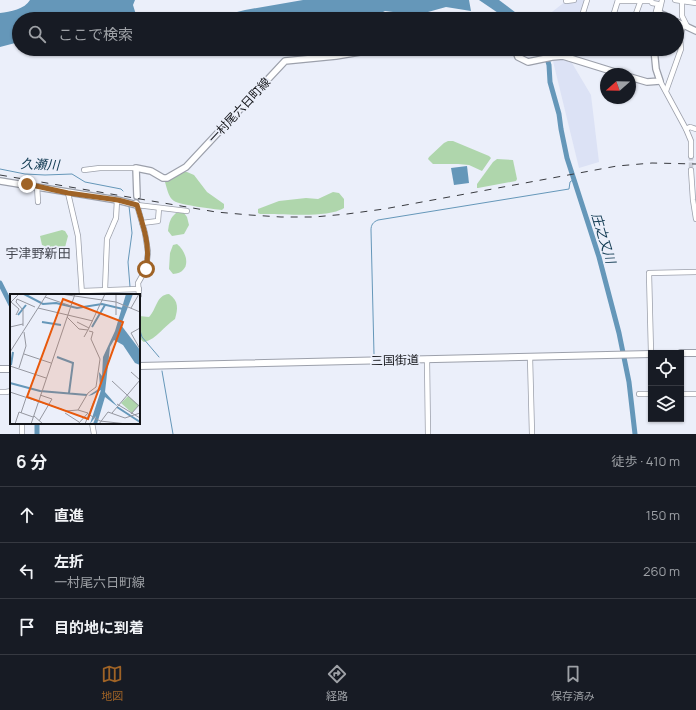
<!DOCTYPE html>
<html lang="ja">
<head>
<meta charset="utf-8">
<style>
	body { margin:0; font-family:Manrope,"Noto Sans JP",sans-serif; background:#242831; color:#f1f3f6 }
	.controls { position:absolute; right:12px; bottom:12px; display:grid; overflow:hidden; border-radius:0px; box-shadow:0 1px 3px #0004 }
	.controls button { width:36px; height:36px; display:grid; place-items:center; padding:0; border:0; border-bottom:1px solid #363941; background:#171b24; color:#f1f3f6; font:20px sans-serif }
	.compass { position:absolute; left:600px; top:68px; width:36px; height:36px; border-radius:50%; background:#171b24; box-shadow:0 1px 3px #0004; rotate:250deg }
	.stop { position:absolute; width:12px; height:12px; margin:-9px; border:3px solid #9f6326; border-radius:50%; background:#fff }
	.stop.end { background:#9f6326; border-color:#fff; box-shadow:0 1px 4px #0008 }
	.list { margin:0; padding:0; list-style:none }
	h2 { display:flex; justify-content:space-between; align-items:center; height:52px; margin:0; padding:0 16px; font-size:17px }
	h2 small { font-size:13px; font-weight:400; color:#9ea1a6 }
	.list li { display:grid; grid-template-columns:26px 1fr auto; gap:12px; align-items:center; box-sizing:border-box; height:56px; padding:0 16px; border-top:1px solid #363941 }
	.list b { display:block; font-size:15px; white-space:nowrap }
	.list p { margin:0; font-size:13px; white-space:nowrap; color:#9ea1a6 }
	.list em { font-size:13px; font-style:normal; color:#9ea1a6 }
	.icon { flex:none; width:22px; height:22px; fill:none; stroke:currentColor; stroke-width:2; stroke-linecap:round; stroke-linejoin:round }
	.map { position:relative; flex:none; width:696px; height:434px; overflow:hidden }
	.search { position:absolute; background:#171b24; box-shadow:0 1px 3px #0004; left:12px; right:12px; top:12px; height:44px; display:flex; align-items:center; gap:10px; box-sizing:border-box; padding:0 14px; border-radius:22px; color:#9ea1a6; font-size:15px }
	.sheet { height:220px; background:#171b24 }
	nav { display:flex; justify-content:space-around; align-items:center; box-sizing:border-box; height:56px; border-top:1px solid #363941; background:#171b24; font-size:11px; color:#9ea1a6 }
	nav a { display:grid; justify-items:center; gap:2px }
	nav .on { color:#9f6326 }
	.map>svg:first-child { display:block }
</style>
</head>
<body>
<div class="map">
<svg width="696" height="434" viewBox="0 0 696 434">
	<rect width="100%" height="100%" fill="#ebeffa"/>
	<g fill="#dce2f5">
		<polygon points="574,0 587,0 581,19 543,19 566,1"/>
		<polygon points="548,49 572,49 569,58 591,95 599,162 579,168 552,57"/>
	</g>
	<g fill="#afd6ac">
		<polygon points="448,141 453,141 489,156 491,158 482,171 469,165 458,164 433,164 428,159 429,157 444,143"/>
		<polygon points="497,159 513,160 517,179 516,181 478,188 477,188 477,184 493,162"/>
		<path d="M181 172H187L194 175 207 192 224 204V208L222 210C214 209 180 205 174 201 168 197 167 188 165 182Z"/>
		<path d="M333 192 339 193 344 199V208C326 219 282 213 260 214L258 213V209L279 201 306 198 318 199Z"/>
		<path d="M176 213H184L187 217 189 225 184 234 172 236 168 231C169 223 170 218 176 213Z"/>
		<polygon points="62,230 65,231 68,236 64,251 61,252 42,245 40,236"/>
		<path d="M177 244C188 253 192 272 173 274L169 269 170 253 173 245Z"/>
		<path d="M169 294C179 301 178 309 175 319 164 326 157 339 144 342 136 337 139 325 139 316L149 317C157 309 156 295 169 294Z"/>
	</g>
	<g fill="#6597b9">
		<path d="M30 0H135L133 5 137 18 156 16 168 19H19V42L0 47V13C10 12 25 9 30 0Z"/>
		<polygon points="303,0 469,0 471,11 446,7 428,12 413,19 384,19 393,12 385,11 369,19 209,19 245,10"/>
		<polygon points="479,0 499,0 524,19 507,19"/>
		<polygon points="467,166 469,183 454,185 451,168"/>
	</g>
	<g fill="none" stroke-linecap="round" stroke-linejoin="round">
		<g stroke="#6597b9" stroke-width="1">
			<polyline points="0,169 25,174 45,175 72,174 85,182 121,189 123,191"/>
			<polyline points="129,206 132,233 128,262 130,287"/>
			<polyline points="139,327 142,337 159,357"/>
			<path d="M374 354 371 230C371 225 373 222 378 220L569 189 570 182 574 179"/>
			<polyline points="162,371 173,434"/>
		</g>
		<g stroke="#6597b9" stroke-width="5">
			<polyline points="544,49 549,65 550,82 559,114 561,129 567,158 599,257 619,333 629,382 635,434"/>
			<polyline points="0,283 11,305"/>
			<polyline points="37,434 37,423"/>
		</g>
		<polyline stroke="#cbced8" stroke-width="4.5" stroke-dasharray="4.5 2" stroke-linecap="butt" points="691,156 691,170"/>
		<defs>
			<g id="minor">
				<polyline points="651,0 652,3 658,4 654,19"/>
				<polyline points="675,0 696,3"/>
				<polyline points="566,1 574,0"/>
				<polyline points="618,1 651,1"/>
				<polyline points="682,1 682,16 687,26"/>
				<polyline points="614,13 618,0"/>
				<polyline points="659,13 662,0"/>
				<polyline points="581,19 587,0"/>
				<polyline points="634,19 641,0"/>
				<polyline points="561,49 563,56"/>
				<polyline points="569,58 572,49"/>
				<polyline points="660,81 686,129 691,141 691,156"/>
				<polyline points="666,91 681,49 680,39 683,25"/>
				<polyline points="686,129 690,127 696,129"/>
				<polyline points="84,170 100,168 136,168"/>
				<polyline points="691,170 693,200 696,219"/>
				<polyline points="37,186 38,202"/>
				<polyline points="68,193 78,236 82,295"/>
				<polyline points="142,223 158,221 159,208"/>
				<polyline points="105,290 107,239 116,218 117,200"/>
				<polyline points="82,291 139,289"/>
				<polyline points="139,295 138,283 146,269 148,252 145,233 137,205 187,211"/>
				<polyline points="651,353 649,273 696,272"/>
				<polyline points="530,357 532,434"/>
				<polyline points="427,359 428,434"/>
				<polyline points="0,392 6,392 11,391"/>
				<polyline points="639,394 651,394"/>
				<polyline points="681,394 696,394"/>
				<polyline points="22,423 22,434"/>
				<polyline points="92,423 94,434"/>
			</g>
			<g id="major">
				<polyline points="658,19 659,13 672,19"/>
				<polyline points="677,22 696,31"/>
				<polyline points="515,49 518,57 528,62 552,57 563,56 621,74"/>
				<polyline points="630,77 647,82 660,81 656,69 654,49"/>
				<polyline points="0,181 117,200 137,205 136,203"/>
				<polyline points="137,196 136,168 151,171 163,178 167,178 186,167 285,61 336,56 378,49"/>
			</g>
			<g id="highway">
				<polyline points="681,353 696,353"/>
				<polyline points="139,366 651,354"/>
				<polyline points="0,369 11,369"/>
			</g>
		</defs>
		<use href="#minor" stroke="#9ca0ab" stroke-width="6"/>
		<use href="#major" stroke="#9ca0ab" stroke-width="8"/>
		<use href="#highway" stroke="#9ca0ab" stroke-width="8"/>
		<use href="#minor" stroke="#fff" stroke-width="4.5"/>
		<use href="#major" stroke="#fff" stroke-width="5.5"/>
		<use href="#highway" stroke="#fff" stroke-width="6"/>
		<polyline stroke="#383a3f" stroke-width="1" stroke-dasharray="7 7" stroke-linecap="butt" points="0,175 216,212 250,215 281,217 314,217 347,214 384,209 617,166 652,163 696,164"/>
	</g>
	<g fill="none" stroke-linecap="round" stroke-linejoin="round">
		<path stroke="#9f6326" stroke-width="5" d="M27 184 68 193 118 200 137 205C143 226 151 246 146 269"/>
	</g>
	<g text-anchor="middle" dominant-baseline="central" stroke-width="3.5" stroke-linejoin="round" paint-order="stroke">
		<g font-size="12" fill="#131418" stroke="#ebeffa">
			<text transform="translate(239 110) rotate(-47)">一村尾六日町線</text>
			<text transform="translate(395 360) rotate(-1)">三国街道</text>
		</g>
		<g font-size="13" font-style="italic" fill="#0d374f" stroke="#ebeffa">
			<text transform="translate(40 164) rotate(2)">久瀬川</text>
			<text transform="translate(604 238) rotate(73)">庄之又川</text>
		</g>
		<g font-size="13" fill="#444750" stroke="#ebeffa">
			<text x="38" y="253">宇津野新田</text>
		</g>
	</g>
	<g transform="translate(10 294)">
		<rect width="130" height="130" fill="#ebeffa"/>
		<path d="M118 102 129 111 122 119 111 109Z" fill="#afd6ac"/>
		<path d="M116 0H123L111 31 130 56V71L125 69 113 51 104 46 100 53 95 98 108 113 95 103 87 130H83L86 122 80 130 91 96 82 101 78 102 90 94 89 78 92 82 93 63 105 37Z" fill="#6597b9"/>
		<path fill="none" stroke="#6597b9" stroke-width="2" d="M14 0 33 10 46 9 67 14 92 10 113 15M8 21 16 11M32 28 51 31M82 33 95 11M47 63 63 69 59 99M1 71 3 58M0 89 30 97 77 101M107 113 130 128"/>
		<path fill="none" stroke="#9597a0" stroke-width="1" d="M51 0 106 8 130 18M35 3 61 12M7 5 6 8 13 16V32M7 5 25 13M1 8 9 15 6 21M0 9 9 0M28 14 83 27M121 14 129 0M106 21V0M57 23 69 35 78 36 74 43M67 28 79 34M0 33 13 30M130 34 121 39 130 55M78 36 95 0M0 58 37 0M14 60 41 69M0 72 36 84M9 74 16 52 14 38M121 78 130 86M102 87 130 113M0 98 54 116M107 110 130 124M56 117 68 116M11 119 16 104M55 119 69 128M102 119 130 86M78 120 90 127M121 120 129 111M24 122 33 130M29 127 42 105 30 101M90 127 117 130M5 130 9 118 23 123M21 130 65 0M68 130 78 119 68 116 78 99 86 93 90 65 81 45 83 38 79 37M75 130 84 107M89 130 98 118 115 124 130 119"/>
		<path fill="#e8590c" fill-opacity="0.15" stroke="#e8590c" stroke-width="2" d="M53 5 113 28 78 125 17 103Z"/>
		<rect width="130" height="130" fill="none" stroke="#131418" stroke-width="2"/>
	</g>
</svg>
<div class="controls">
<button><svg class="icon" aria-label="locate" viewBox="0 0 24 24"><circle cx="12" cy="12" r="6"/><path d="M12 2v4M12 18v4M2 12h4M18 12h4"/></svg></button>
<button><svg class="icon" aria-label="layers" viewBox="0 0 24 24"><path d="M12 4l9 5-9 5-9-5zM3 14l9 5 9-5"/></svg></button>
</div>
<svg class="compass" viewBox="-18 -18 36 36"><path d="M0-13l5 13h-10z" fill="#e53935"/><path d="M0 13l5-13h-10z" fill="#9ea1a6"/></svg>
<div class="stop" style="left:146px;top:269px"></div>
<div class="stop end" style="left:27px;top:184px"></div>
<div class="search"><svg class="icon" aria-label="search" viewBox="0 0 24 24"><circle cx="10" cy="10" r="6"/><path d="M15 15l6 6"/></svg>ここで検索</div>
</div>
<section class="sheet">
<h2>6 分<small>徒歩 · 410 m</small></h2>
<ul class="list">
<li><svg class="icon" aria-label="ahead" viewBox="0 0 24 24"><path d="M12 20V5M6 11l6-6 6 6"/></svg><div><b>直進</b></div><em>150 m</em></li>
<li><svg class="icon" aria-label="left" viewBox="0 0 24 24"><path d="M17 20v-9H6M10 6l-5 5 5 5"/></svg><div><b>左折</b><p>一村尾六日町線</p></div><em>260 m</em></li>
<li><svg class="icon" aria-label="arrive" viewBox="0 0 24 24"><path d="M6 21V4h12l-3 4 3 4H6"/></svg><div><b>目的地に到着</b></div></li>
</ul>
</section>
<nav>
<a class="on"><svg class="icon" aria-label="map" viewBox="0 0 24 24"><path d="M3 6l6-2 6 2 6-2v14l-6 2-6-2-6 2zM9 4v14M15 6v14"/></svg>地図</a>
<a><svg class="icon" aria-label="directions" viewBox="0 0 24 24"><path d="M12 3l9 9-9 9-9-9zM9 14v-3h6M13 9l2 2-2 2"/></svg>経路</a>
<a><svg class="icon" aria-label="saved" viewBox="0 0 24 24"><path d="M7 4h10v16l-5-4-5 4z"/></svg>保存済み</a>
</nav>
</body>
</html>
